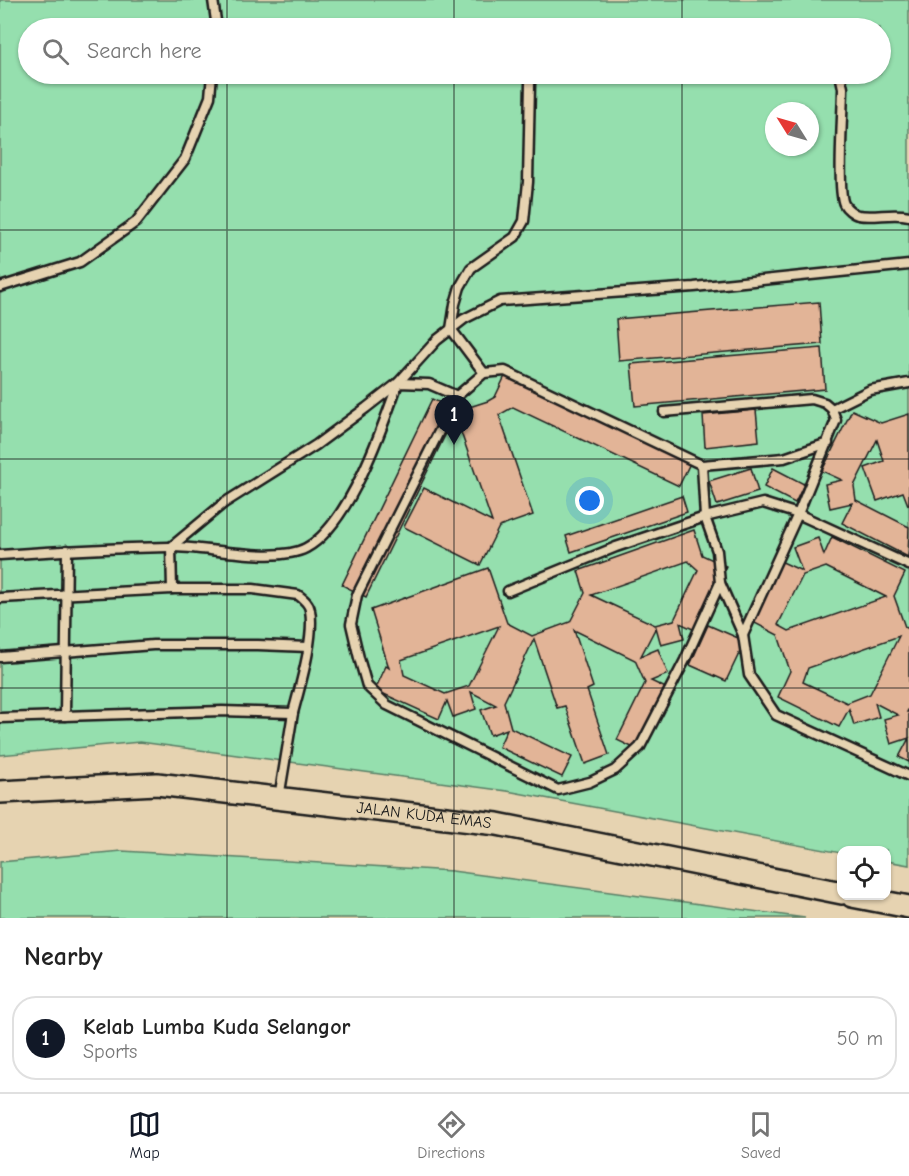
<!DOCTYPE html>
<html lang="en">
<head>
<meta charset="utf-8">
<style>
	body { margin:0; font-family:"Comic Neue",sans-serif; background:#f6f6f6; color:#222 }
	.controls { position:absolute; right:18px; bottom:18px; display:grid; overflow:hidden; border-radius:12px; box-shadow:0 2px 4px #0004 }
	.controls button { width:54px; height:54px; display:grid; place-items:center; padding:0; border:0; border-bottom:2px solid #e0e0e0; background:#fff; color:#222; font:30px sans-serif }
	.compass { position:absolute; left:765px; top:102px; width:54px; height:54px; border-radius:50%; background:#fff; box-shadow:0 2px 4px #0004; rotate:307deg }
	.you { position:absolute; left:590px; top:501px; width:21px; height:21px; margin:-15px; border:4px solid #fff; border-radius:50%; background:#1a73e8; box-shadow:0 0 0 9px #1a73e833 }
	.badge { display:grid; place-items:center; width:39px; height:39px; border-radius:50%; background:#111827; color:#fff; font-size:20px; font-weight:700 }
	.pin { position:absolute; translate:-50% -50px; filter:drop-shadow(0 2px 3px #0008) }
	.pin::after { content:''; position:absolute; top:32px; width:21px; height:18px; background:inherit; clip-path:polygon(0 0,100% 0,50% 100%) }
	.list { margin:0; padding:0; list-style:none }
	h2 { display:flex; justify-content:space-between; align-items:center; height:78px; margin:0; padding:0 24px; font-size:26px }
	h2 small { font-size:20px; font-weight:400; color:#767676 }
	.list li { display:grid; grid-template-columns:39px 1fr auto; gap:18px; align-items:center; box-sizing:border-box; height:84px; margin:0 12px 12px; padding:0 12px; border:2px solid #e0e0e0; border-radius:24px }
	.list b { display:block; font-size:22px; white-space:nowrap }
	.list p { margin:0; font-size:20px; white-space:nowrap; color:#767676 }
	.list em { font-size:20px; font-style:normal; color:#767676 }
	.icon { flex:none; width:33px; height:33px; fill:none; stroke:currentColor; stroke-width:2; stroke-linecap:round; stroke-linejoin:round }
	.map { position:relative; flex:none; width:909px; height:918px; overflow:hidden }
	.search { position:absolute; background:#fff; box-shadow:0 2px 4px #0004; left:18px; right:18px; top:18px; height:66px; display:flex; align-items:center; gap:15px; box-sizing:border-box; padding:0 21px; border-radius:33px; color:#767676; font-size:22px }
	.sheet { height:174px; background:#fff }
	nav { display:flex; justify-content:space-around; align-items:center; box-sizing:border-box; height:84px; border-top:2px solid #e0e0e0; background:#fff; font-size:16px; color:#767676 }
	nav a { display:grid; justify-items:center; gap:3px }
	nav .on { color:#111827 }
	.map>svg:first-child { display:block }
</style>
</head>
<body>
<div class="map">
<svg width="909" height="918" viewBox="0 0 909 918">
	<rect width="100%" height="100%" fill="#e6d3b1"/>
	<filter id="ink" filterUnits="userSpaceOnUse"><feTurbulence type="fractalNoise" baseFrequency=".0167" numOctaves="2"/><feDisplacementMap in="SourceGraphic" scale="12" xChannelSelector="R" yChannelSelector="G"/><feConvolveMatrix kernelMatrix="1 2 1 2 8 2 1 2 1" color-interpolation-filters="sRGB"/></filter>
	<g filter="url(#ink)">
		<g fill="#95dfae" stroke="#587e65" stroke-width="1.5" fill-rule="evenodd">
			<path d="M0 0H909V865L887 861 886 850H842L841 853 507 791 140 742 0 755ZM28 28H880V74H28ZM774 111H810V147H774Z"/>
			<polygon points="122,851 452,871 805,918 0,918 0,862"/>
		</g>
		<g fill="#e2b497" stroke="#1c1c1c" stroke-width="1.5" fill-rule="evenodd">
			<polygon points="819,302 822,344 619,361 616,319"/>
			<polygon points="822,348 825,389 635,406 631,364"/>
			<polygon points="507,372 691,461 679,486 513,407 499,415 533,515 499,527 480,565 404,527 424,488 492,522 455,415 366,597 342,585 432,399 457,411 488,401 495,397"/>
			<polygon points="756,410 759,441 705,447 703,415"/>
			<polygon points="852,410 881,423 909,414 909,504 908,505 903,492 877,501 865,468 884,461 877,440 854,486 856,500 909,527 908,557 842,523 852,503 830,508 825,484 842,480 822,471"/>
			<polygon points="751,468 758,492 717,505 709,481"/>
			<polygon points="773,468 804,484 795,503 764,487"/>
			<polygon points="682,496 687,512 571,552 566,536"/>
			<path d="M694 530 702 555 726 566 695 630 680 623 684 639 661 645 656 627 641 656 658 649 668 674 651 681 668 689 638 750 617 740 645 683 635 660 574 630 593 687 587 690 609 755 585 764 565 706 557 708 534 639 504 702 511 728 572 757 562 777 499 747 507 729 490 735 481 710 496 705 471 692 476 709 453 717 447 701 439 719 375 690 386 666 389 668 371 610 488 568 507 623 532 636 570 622 585 593 578 571ZM688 561 698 570 674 620 655 625 591 595ZM499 626 469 686 445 694 404 675 401 660Z"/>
			<path d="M832 537 905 573 894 596 905 627 909 629V708L907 712H909V762L899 757 909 738 891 744 884 719 898 715 875 703 879 717 854 725 849 709 839 727 778 697 790 671 778 635 749 620 778 560 802 571 793 547 818 538 824 555ZM826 567 886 597 789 631 778 625 803 575ZM899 636 870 694 847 703 803 682 808 668Z"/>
			<polygon points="708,625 745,641 726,681 690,665"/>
		</g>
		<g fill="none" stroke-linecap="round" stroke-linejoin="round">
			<defs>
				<g id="service">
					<polyline points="213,0 217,28"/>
					<path d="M840 74 843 88C843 108 837 191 844 204 846 208 853 214 858 215 875 218 892 212 909 216"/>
					<polyline points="0,287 80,262 136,222 185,159 210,97 212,74"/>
					<polyline points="484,373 451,329 455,304 460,287 471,268 515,237 524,221 528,182 530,83 533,74"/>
					<polyline points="832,409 870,390 909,383"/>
					<polyline points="664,412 812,399 825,403 832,409 836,420 798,514 743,635 749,675 776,715 909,776"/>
					<polyline points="702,465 705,517 717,551 720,583 743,635"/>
					<path d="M0 555C56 551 113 548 169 547 204 546 276 564 306 548 349 525 382 429 398 383L429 384 457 396"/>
					<polyline points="720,583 685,660 640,747 615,770 590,782 558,790 387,705 367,686 359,658 351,624 357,595 457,396 484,373 505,371 702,465 784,458 828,443"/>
					<polyline points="172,589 171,547 224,503 316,445 366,408 398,383 437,340 464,319 500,301 694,287 909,265"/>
					<polyline points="508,591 616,547 705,517 763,503 798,514 909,565"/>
					<path d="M0 598 172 589H253L298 595C303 599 309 603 310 610 315 637 300 686 293 713L222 711 0 718"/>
					<polyline points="0,657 153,645 258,645 308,647"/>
					<polyline points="65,716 67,550"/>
					<polyline points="279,798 293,713"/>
				</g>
				<g id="tertiary">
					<path id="s1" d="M0 792 157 784 497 824 842 893"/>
					<polyline points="852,896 909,907"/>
				</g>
			</defs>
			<use href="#service" stroke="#1c1c1c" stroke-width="13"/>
			<use href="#tertiary" stroke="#1c1c1c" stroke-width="26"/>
			<use href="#service" stroke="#e6d3b1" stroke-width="8"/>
			<use href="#tertiary" stroke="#e6d3b1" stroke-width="21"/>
		</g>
	</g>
	<path fill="none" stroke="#1c1c1c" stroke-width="1.5" stroke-opacity="0.55" d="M227 0V28M454 0V28M682 0V28M227 74V918M454 74V918M682 74V918M0 230H909M0 459H909M0 688H909"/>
	<g text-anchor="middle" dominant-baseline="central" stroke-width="5" stroke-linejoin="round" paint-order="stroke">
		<g font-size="16" fill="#1c1c1c" stroke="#e6d3b1">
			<text stroke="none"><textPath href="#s1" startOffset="426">JALAN KUDA EMAS</textPath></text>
		</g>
	</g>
</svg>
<div class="controls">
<button><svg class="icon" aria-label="locate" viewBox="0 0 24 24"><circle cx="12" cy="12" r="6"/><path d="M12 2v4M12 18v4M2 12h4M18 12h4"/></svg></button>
</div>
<svg class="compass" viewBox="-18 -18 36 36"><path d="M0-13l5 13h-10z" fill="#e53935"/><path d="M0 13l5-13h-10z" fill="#767676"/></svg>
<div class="you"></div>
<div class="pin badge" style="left:454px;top:445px">1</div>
<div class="search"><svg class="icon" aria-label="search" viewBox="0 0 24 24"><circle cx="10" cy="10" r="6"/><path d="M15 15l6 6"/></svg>Search here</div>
</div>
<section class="sheet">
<h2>Nearby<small></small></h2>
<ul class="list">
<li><span class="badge">1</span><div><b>Kelab Lumba Kuda Selangor</b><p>Sports</p></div><em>50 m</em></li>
</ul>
</section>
<nav>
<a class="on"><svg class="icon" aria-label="map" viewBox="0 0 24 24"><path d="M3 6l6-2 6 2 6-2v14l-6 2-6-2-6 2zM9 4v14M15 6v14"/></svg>Map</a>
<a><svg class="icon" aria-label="directions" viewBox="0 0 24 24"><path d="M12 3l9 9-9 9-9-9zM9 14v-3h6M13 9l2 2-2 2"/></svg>Directions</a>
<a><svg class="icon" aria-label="saved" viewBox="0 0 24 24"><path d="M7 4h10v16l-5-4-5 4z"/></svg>Saved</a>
</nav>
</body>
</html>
